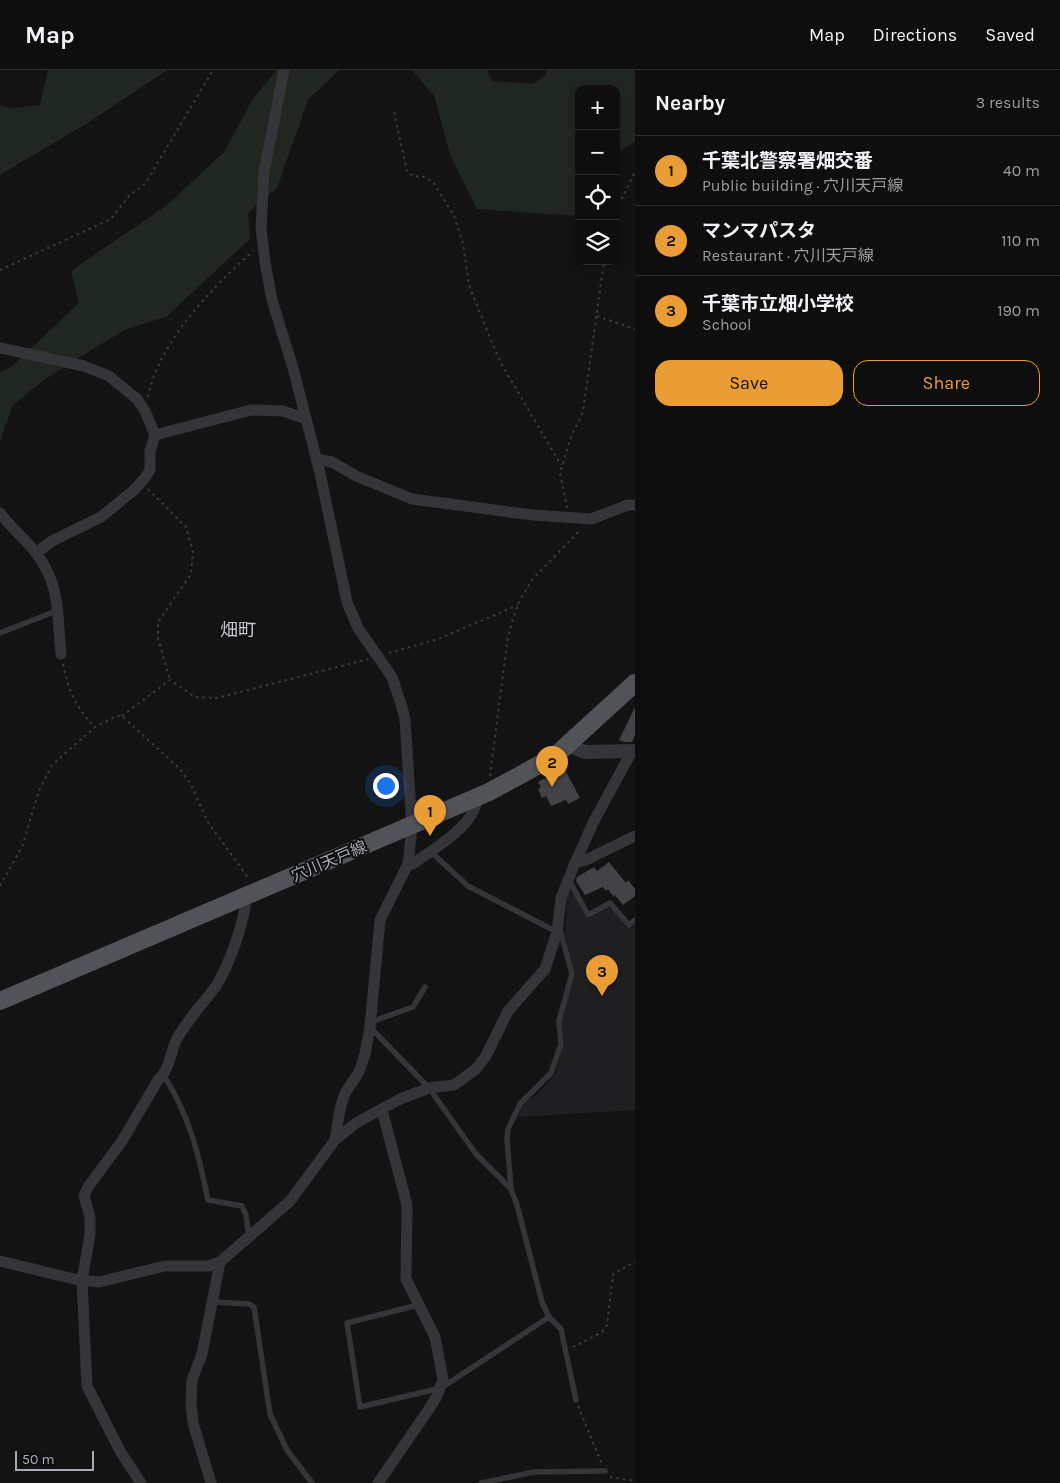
<!DOCTYPE html>
<html lang="en">
<head>
<meta charset="utf-8">
<style>
	body { margin:0; font-family:Karla,"Noto Sans JP",sans-serif; background:#1c1c1d; color:#f1f3f6 }
	.controls { position:absolute; right:15px; top:15px; display:grid; overflow:hidden; border-radius:10px; box-shadow:0 2px 12px #0003 }
	.controls button { width:45px; height:45px; display:grid; place-items:center; padding:0; border:0; border-bottom:1px solid #2e2e2f; background:#0e0e0f; color:#f1f3f6; font:25px sans-serif }
	.scale { position:absolute; left:15px; bottom:12px; width:79px; box-sizing:border-box; padding-left:5px; border:2px solid #a5abb4; border-top:0; font-size:14px; line-height:18px; white-space:nowrap; color:#a5abb4; -webkit-text-stroke:4px #0e0e0f; paint-order:stroke }
	.you { position:absolute; left:385px; top:715px; width:18px; height:18px; margin:-12px; border:4px solid #fff; border-radius:50%; background:#1a73e8; box-shadow:0 0 0 8px #1a73e833 }
	.badge { display:grid; place-items:center; width:32px; height:32px; border-radius:50%; background:#ea9d35; color:#111; font-size:16px; font-weight:700 }
	.pin { position:absolute; translate:-50% -41px; filter:drop-shadow(0 1px 2px #0008) }
	.pin::after { content:''; position:absolute; top:26px; width:18px; height:15px; background:inherit; clip-path:polygon(0 0,100% 0,50% 100%) }
	.list { margin:0; padding:0; list-style:none }
	h2 { display:flex; justify-content:space-between; align-items:center; height:65px; margin:0; padding:0 20px; font-size:21px }
	h2 small { font-size:16px; font-weight:400; color:#9b9c9e }
	.list li { display:grid; grid-template-columns:32px 1fr auto; gap:15px; align-items:center; box-sizing:border-box; height:70px; padding:0 20px; border-top:1px solid #2e2e2f }
	.list b { display:block; font-size:19px; white-space:nowrap }
	.list p { margin:0; font-size:16px; white-space:nowrap; color:#9b9c9e }
	.list em { font-size:16px; font-style:normal; color:#9b9c9e }
	.actions { display:flex; gap:10px; padding:15px 20px }
	.actions a { flex:1; padding:11px 0; border:1px solid #ea9d35; border-radius:15px; text-align:center; font-size:18px; color:#ea9d35 }
	.actions .main { background:#ea9d35; color:#111 }
	.icon { flex:none; width:28px; height:28px; fill:none; stroke:currentColor; stroke-width:2; stroke-linecap:round; stroke-linejoin:round }
	.map { position:relative; flex:none; width:635px; height:1413px; overflow:hidden }
	header { display:flex; align-items:center; gap:30px; box-sizing:border-box; height:70px; padding:0 25px; background:#0e0e0f; border-bottom:1px solid #2e2e2f }
	header strong { font-size:24px }
	nav { display:flex; gap:28px; margin-inline-start:auto; font-size:18px }
	main { display:flex }
	aside { flex:1; background:#0e0e0f }
	.map>svg:first-child { display:block }
</style>
</head>
<body>
<header>
<strong>Map</strong>
<nav><a>Map</a><a>Directions</a><a>Saved</a></nav>
</header>
<main>
<div class="map">
<svg width="635" height="1413" viewBox="0 0 635 1413">
	<rect width="100%" height="100%" fill="#131314"/>
	<polygon fill="#1f1f21" points="567,823 574,824 588,849 606,838 611,838 628,858 635,853 635,1040 518,1047 523,1035 541,1020 555,1004 564,973 562,949 575,903 565,865"/>
	<g fill="#1f2720">
		<polygon points="48,0 167,0 94,49 0,105 0,35 10,38 40,35"/>
		<polygon points="277,0 339,0 308,30 277,118 248,143 250,169 166,247 129,258 96,277 44,310 13,335 0,371 0,303 12,296 79,233 71,201 167,135 224,82 254,27"/>
		<polygon points="412,0 487,0 492,11 533,14 546,5 547,0 635,0 635,71 616,84 616,19 579,19 579,146 477,139 451,87 434,26"/>
	</g>
	<g fill="#424347">
		<polygon points="635,637 635,665 632,672 625,672 619,670"/>
		<polygon points="564,698 580,728 568,734 566,730 551,736 546,726 542,728 538,719 541,717 538,712"/>
		<polygon points="609,792 626,813 628,810 635,819 635,826 623,835 615,825 614,827 608,819 606,821 603,817 585,825 576,811 577,807 594,797 597,801"/>
	</g>
	<g fill="none" stroke-linecap="round" stroke-linejoin="round">
		<g stroke="#3a3c40" stroke-width="2" stroke-dasharray="2.5 4" stroke-linecap="butt">
			<polyline points="394,42 407,102 413,106 424,107 433,112 454,146 463,173 469,215 492,273 502,295 561,395"/>
			<polyline points="616,141 635,102"/>
			<polyline points="0,200 111,149 129,126 145,114 213,0"/>
			<polyline points="597,246 635,259"/>
			<path d="M148 327C159 271 212 218 253 181"/>
			<polyline points="148,419 186,457 193,482 191,504 158,552 158,568 170,610"/>
			<polyline points="567,438 560,403 571,367 583,342 604,191"/>
			<polyline points="389,583 438,569 518,535"/>
			<path d="M63 594C68 619 76 639 95 657"/>
			<polyline points="122,646 170,610 195,627 217,628 368,589"/>
			<polyline points="490,706 507,573 513,548 520,530 532,510 581,459"/>
			<polyline points="0,816 22,777 39,721 52,695 95,657 117,646 122,646 180,699 190,713 208,752 249,809"/>
			<polyline points="573,1277 602,1262 607,1255 613,1204 635,1192"/>
			<polyline points="578,1336 602,1394"/>
			<polyline points="610,1407 635,1411"/>
		</g>
		<g stroke="#343539" stroke-width="5.5">
			<polyline points="0,563 59,540"/>
			<polyline points="431,782 468,816 557,862"/>
			<polyline points="569,810 588,845 610,833 629,855 635,850"/>
			<polyline points="560,859 572,904 559,950 561,974 551,1003 520,1034 508,1059 507,1068 511,1119 517,1135 542,1232 549,1247 561,1259 576,1330"/>
			<polyline points="371,952 413,937 425,917"/>
			<polyline points="370,957 429,1018 476,1084 511,1119"/>
			<path d="M164 1006C189 1044 199 1086 208 1130L242 1136 246 1145 249 1167"/>
			<polyline points="214,1232 249,1234 254,1237 270,1344 287,1380 312,1413"/>
			<polyline points="418,1235 347,1253 360,1337 441,1318 549,1247"/>
			<polyline points="481,1413 534,1402 605,1401"/>
		</g>
		<g stroke="#343539" stroke-width="11">
			<polyline points="0,278 84,296 109,306 137,329 145,341 155,365 150,381 150,400 144,409 133,421 101,447 52,471 36,483"/>
			<polyline points="155,365 251,340 283,341 306,349"/>
			<polyline points="316,389 332,392 356,406 412,429 533,445 591,449 628,435 635,435"/>
			<path d="M0 443C11 458 26 470 37 484 61 517 57 545 61 584"/>
			<polyline points="575,793 594,751 632,681"/>
			<path d="M408 794H413C436 776 473 759 478 727"/>
			<polyline points="335,1070 356,1053 400,1029 429,1018 454,1015 476,999 486,986 508,941 545,899 557,862 561,828 575,793 586,790 635,766"/>
			<polyline points="0,1191 74,1209 99,1212 165,1196 208,1196 220,1192 290,1131 335,1070 340,1039 345,1023 359,1002 365,984 370,957 380,850 408,794 412,756 405,650 402,637 392,607 358,558 347,532 320,403 293,298 272,230 265,192 261,158 264,102 284,0"/>
			<path d="M141 1413 120 1381 87 1316 82 1210 90 1165V1147L84 1126 88 1117 122 1071 158 1010C170 1000 170 982 177 969 187 950 203 934 216 916 229 896 246 848 246 825"/>
			<polyline points="211,1413 193,1353 191,1333 192,1310 202,1284 220,1192"/>
			<polyline points="378,1413 429,1339 437,1326 443,1309 435,1267 406,1209 407,1135 382,1040"/>
		</g>
		<polyline stroke="#343539" stroke-width="14" points="568,675 585,682 635,681"/>
		<polyline stroke="#505358" stroke-width="18" points="0,931 489,722 555,686 635,613"/>
	</g>
	<g text-anchor="middle" dominant-baseline="central" stroke-width="4" stroke-linejoin="round" paint-order="stroke">
		<g font-size="16" fill="#a5abb4" stroke="#0e0e0f">
			<text transform="translate(329 791) rotate(-23)">穴川天戸線</text>
		</g>
		<g font-size="18" fill="#c6cad1" stroke="#0e0e0f">
			<text x="238" y="560">畑町</text>
		</g>
	</g>
</svg>
<div class="controls">
<button>+</button>
<button>−</button>
<button><svg class="icon" aria-label="locate" viewBox="0 0 24 24"><circle cx="12" cy="12" r="6"/><path d="M12 2v4M12 18v4M2 12h4M18 12h4"/></svg></button>
<button><svg class="icon" aria-label="layers" viewBox="0 0 24 24"><path d="M12 4l9 5-9 5-9-5zM3 14l9 5 9-5"/></svg></button>
</div>
<div class="scale">50 m</div>
<div class="you"></div>
<div class="pin badge" style="left:430px;top:766px">1</div>
<div class="pin badge" style="left:552px;top:717px">2</div>
<div class="pin badge" style="left:602px;top:926px">3</div>
</div>
<aside>
<h2>Nearby<small>3 results</small></h2>
<ul class="list">
<li><span class="badge">1</span><div><b>千葉北警察署畑交番</b><p>Public building · 穴川天戸線</p></div><em>40 m</em></li>
<li><span class="badge">2</span><div><b>マンマパスタ</b><p>Restaurant · 穴川天戸線</p></div><em>110 m</em></li>
<li><span class="badge">3</span><div><b>千葉市立畑小学校</b><p>School</p></div><em>190 m</em></li>
</ul>
<div class="actions"><a class="main">Save</a><a>Share</a></div>
</aside>
</main>
</body>
</html>
